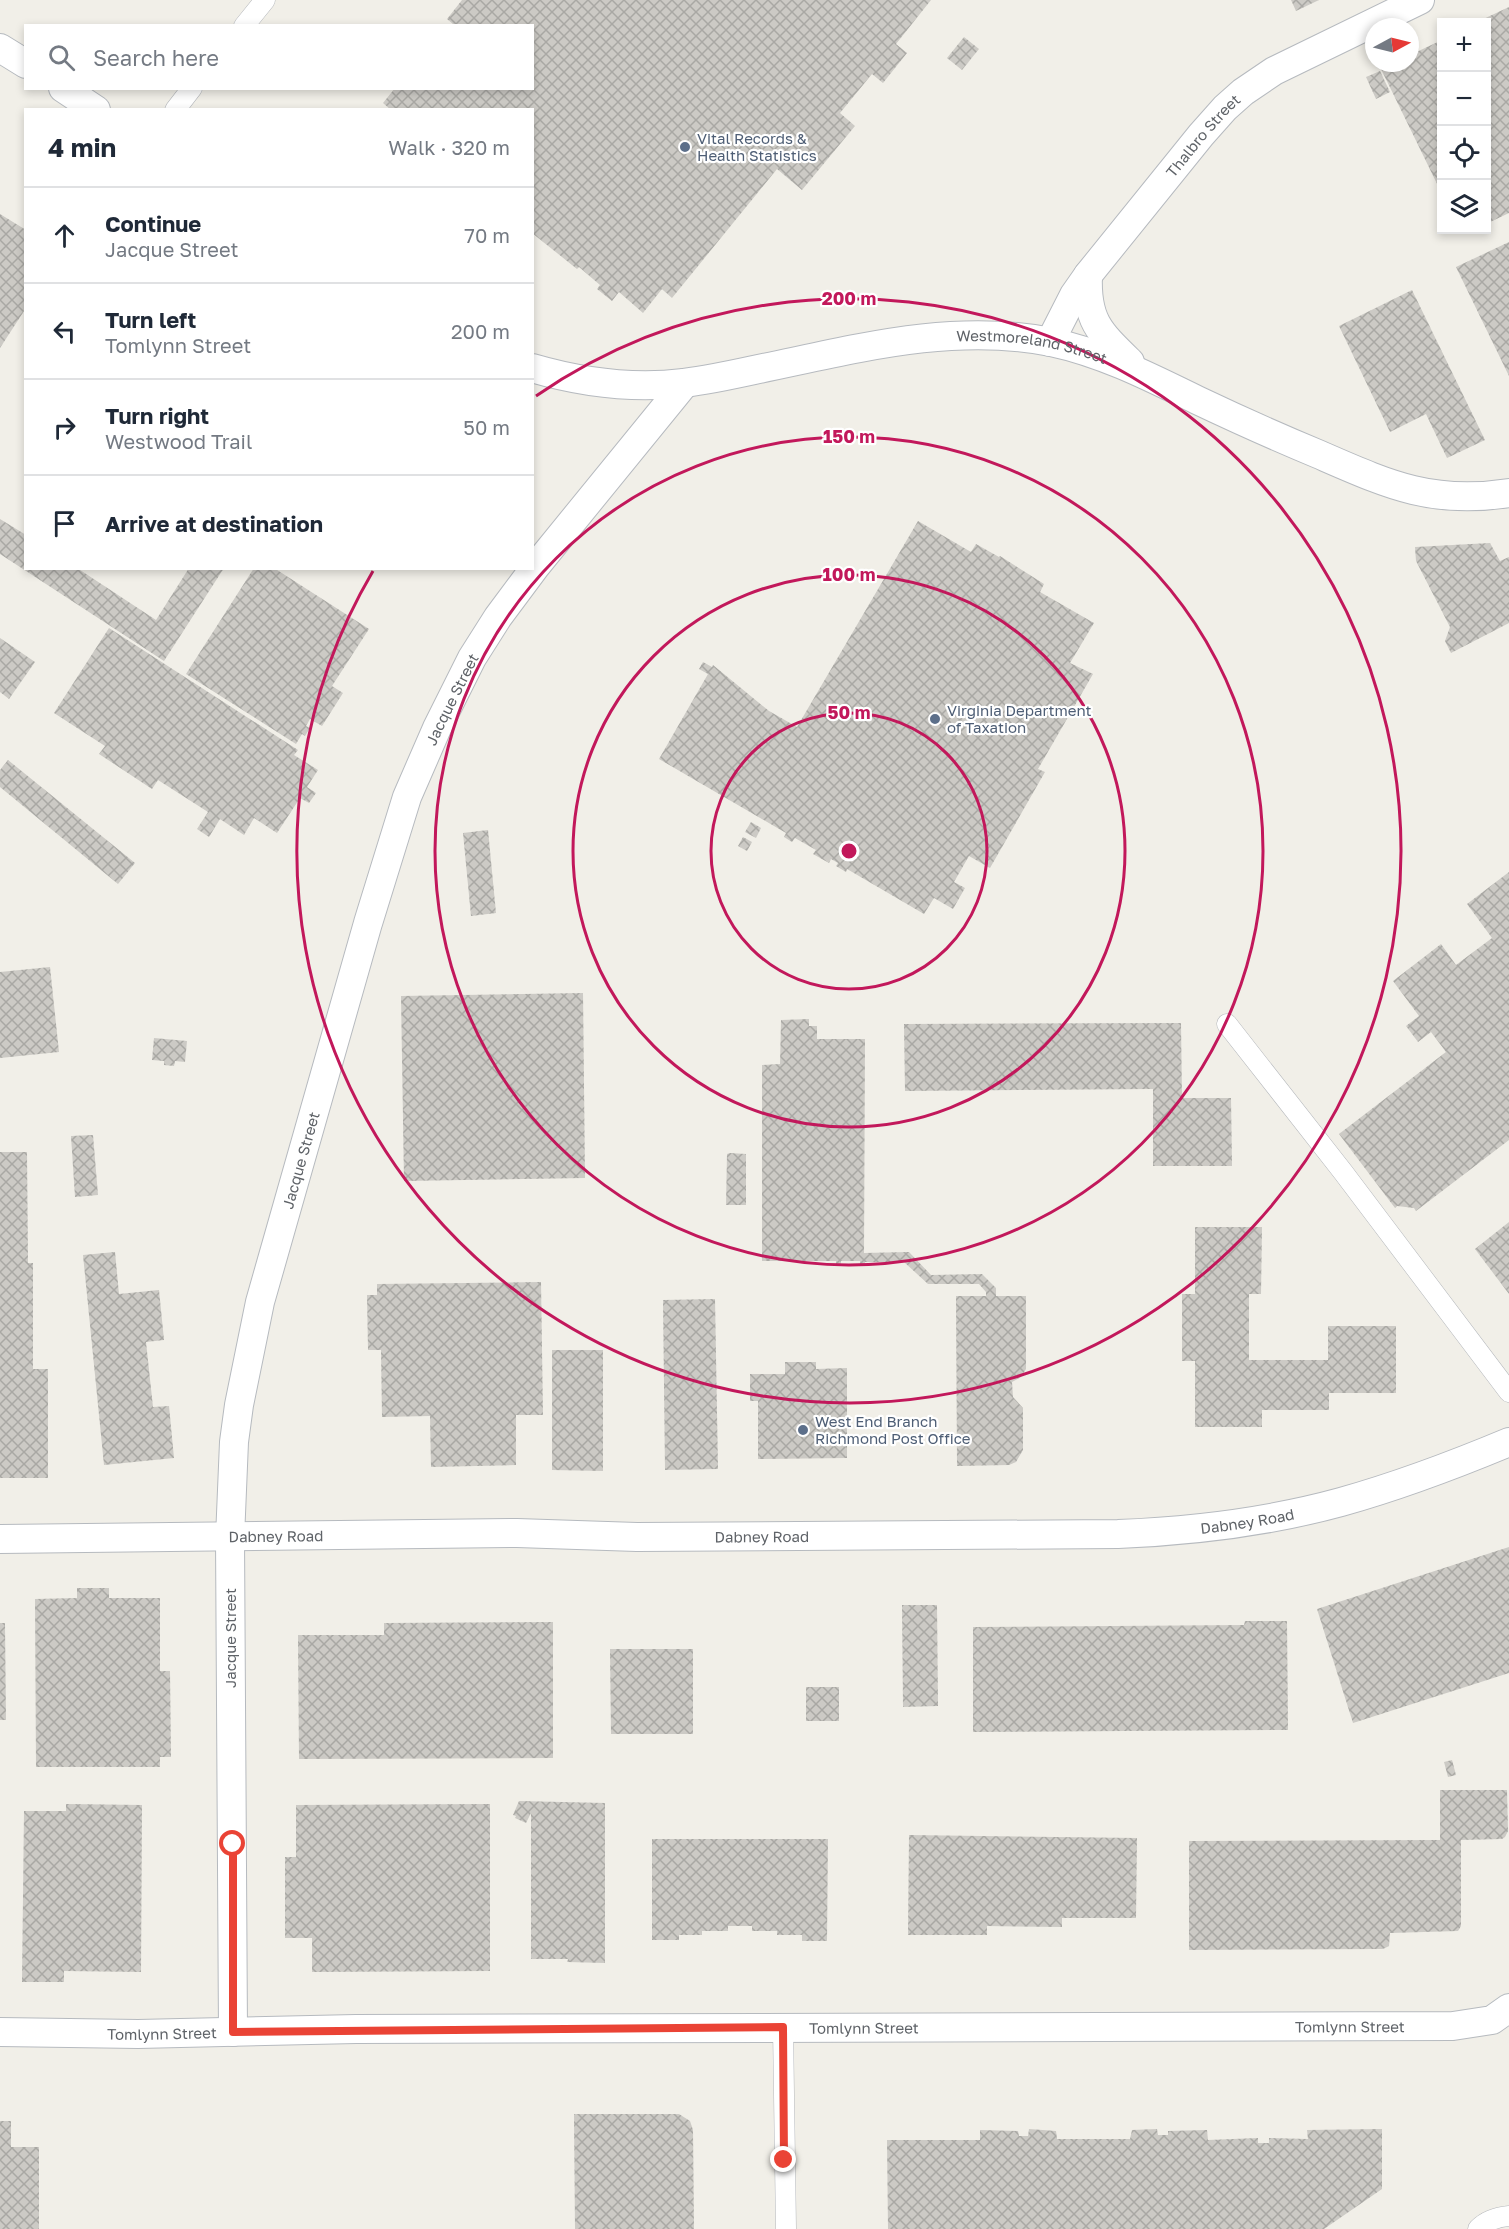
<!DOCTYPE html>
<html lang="en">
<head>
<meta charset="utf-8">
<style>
	body { margin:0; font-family:"Golos Text",sans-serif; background:#f2f2f3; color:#1f2937 }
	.controls { position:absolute; right:18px; top:18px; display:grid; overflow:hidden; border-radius:0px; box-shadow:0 3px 9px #0003 }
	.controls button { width:54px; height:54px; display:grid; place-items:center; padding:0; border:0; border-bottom:2px solid #e0e1e3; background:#fff; color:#1f2937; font:30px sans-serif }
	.compass { position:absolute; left:1365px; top:18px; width:54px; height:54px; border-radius:50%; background:#fff; box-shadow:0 3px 9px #0003; rotate:83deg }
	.stop { position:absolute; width:18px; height:18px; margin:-14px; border:4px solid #ea4335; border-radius:50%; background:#fff }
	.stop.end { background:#ea4335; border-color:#fff; box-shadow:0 2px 6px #0008 }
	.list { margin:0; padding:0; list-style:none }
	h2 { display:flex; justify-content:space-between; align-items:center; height:78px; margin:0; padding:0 24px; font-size:26px }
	h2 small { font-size:20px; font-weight:400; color:#747a83 }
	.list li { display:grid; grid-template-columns:39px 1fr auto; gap:18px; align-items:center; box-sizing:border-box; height:96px; padding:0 24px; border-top:2px solid #e0e1e3 }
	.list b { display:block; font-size:22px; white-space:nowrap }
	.list p { margin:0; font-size:20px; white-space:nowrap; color:#747a83 }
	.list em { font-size:20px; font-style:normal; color:#747a83 }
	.icon { flex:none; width:33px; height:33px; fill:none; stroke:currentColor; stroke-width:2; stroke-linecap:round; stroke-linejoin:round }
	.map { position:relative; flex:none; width:1509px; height:2229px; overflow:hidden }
	.search { position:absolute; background:#fff; box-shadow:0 3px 9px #0003; left:24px; top:24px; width:510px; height:66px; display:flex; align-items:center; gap:15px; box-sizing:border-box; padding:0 21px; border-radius:0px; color:#747a83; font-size:22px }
	.panel { position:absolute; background:#fff; box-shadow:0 3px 9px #0003; left:24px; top:108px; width:510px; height:462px; border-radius:0px }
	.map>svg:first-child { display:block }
</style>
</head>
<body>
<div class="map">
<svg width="1509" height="2229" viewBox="0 0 1509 2229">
	<defs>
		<pattern id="building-cross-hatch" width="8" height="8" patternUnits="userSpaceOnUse" patternTransform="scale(1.5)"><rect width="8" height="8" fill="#cccac5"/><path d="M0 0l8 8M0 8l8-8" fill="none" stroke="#a9a8a4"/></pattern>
	</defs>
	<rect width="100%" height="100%" fill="#f1efe8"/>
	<g fill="url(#building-cross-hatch)">
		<polygon points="462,0 931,0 896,44 907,53 883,83 872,74 840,113 855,126 802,190 777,169 672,298 662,289 643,313 619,292 612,301 597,289 600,285 579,267 577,269 532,233 532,110 391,110 383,103 395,88 532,88 532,26 451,26 453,24 447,19"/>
		<polygon points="1291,0 1319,0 1296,11"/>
		<polygon points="1509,7 1509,213 1486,224 1486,22 1477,22"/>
		<polygon points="964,37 979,49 962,70 947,58"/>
		<polygon points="1442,40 1442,194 1381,69 1393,63 1410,63 1410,55"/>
		<polygon points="1380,71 1390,92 1376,99 1366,77"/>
		<polygon points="0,214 26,230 26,308 0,348"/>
		<polygon points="1509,242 1509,376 1456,267"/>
		<polygon points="1412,290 1485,440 1447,458 1426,414 1390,432 1339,326"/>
		<polygon points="0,519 26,535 26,568 77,568 156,620 189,568 224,568 164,661 0,554"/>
		<polygon points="918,521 971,552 976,544 999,557 1000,556 1044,584 1040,592 1094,623 1070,663 1093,674 1038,769 1045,772 990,868 969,856 954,882 965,888 953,909 934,898 924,914 847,869 846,872 836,866 838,863 831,859 829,863 813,854 816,850 795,838 792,842 784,837 786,833 659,759 708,674 699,669 703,662 712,667 713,665 769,711 797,727"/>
		<polygon points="1490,543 1500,561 1509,557 1509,623 1451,653 1445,641 1450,627 1416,561 1415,547"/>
		<polygon points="254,568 274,568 369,629 332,686 343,693 322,726 310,719 306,726 310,728 305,736 302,734 296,744 186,674"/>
		<polygon points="109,628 298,750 294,755 318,770 307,787 316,793 309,803 300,798 277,833 254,818 244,835 220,819 209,837 197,829 208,812 158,780 152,789 99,754 105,746 54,713"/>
		<polygon points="0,638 35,662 9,699 0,692"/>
		<polygon points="8,760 135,863 118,884 0,787 0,770"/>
		<polygon points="751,822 761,828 756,838 745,832"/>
		<polygon points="488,830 496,913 471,916 463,833"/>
		<polygon points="743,837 752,842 747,851 738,846"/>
		<polygon points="1509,872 1509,1140 1416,1211 1414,1208 1397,1206 1395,1208 1339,1134 1446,1052 1431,1032 1418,1042 1406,1026 1419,1016 1393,981 1441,944 1456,965 1492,938 1467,904"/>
		<polygon points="50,967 59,1052 0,1058 0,972"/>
		<polygon points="583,993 585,1178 404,1181 401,996"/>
		<polygon points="809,1019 809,1026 817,1026 817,1039 865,1039 864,1253 909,1252 931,1275 982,1274 996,1288 996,1296 1026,1296 1026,1369 1021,1377 1012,1382 1013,1397 1023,1408 1023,1450 1016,1462 1009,1465 957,1466 956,1296 986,1296 986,1292 979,1284 928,1284 904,1262 865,1262 864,1266 860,1266 860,1261 841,1261 841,1265 836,1265 836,1261 762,1261 762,1065 780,1064 781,1020"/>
		<polygon points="1181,1023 1182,1098 1231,1098 1232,1166 1153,1166 1153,1089 905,1091 904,1024"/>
		<polygon points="154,1038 187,1041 185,1062 175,1061 174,1066 164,1065 164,1061 152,1060"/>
		<polygon points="93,1135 98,1195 75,1197 71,1136"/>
		<polygon points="0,1152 27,1152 28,1263 33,1263 33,1369 48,1369 48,1478 0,1478"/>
		<polygon points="730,1153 746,1154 746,1205 726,1205 727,1154"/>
		<polygon points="1509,1222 1509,1294 1475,1249"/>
		<polygon points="1195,1227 1262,1227 1261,1294 1249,1294 1249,1360 1328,1360 1328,1326 1396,1326 1396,1393 1329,1393 1329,1410 1262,1410 1262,1427 1195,1427 1195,1361 1182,1361 1182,1294 1195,1294"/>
		<polygon points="115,1252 119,1294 159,1290 164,1340 146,1342 153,1407 169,1406 174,1458 104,1465 83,1255"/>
		<polygon points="541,1282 543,1415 516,1415 516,1465 431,1467 430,1416 382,1417 381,1350 368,1350 367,1295 377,1295 377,1284"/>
		<polygon points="715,1299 718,1469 665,1470 663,1300"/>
		<polygon points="552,1350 603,1350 603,1471 552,1470"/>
		<polygon points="785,1362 816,1362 816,1369 847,1368 847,1458 758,1459 758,1401 750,1401 750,1374 785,1374"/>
		<polygon points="1509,1547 1509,1673 1353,1723 1317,1609"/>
		<polygon points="77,1588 109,1588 109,1598 160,1598 160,1671 170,1671 171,1757 160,1757 160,1767 36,1767 35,1599 77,1598"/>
		<polygon points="902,1605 937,1605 938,1706 903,1707"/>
		<polygon points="1245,1621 1287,1621 1288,1730 973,1732 973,1627 1244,1625"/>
		<polygon points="553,1622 553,1758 299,1759 298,1635 384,1635 384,1623"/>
		<polygon points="0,1623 5,1623 6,1720 0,1720"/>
		<polygon points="610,1649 693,1649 693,1734 611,1734"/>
		<rect x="806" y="1687" width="33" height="34"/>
		<polygon points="1452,1760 1456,1775 1448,1777 1444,1762"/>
		<polygon points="1440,1790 1507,1790 1508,1831 1505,1837 1502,1839 1461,1840 1461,1926 1458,1931 1390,1933 1389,1946 1383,1949 1189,1950 1189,1841 1440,1840"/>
		<polygon points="519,1801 605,1803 605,1963 567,1962 568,1959 531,1959 531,1813 526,1823 515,1818 516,1816 513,1815"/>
		<polygon points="66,1804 142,1805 141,1972 64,1971 64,1982 22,1982 24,1811 66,1811"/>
		<polygon points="490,1804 490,1971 312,1972 312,1938 285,1938 285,1857 296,1857 296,1805"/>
		<polygon points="909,1835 1137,1838 1136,1918 1062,1918 1062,1927 987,1926 987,1935 908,1935"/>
		<polygon points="652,1839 828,1839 827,1941 802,1941 802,1935 777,1935 777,1931 752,1931 752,1926 728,1926 728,1931 702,1931 702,1935 679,1935 679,1940 652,1940"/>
		<polygon points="574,2114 679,2114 690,2121 693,2130 694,2229 575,2229"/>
		<polygon points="0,2121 11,2121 11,2147 39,2147 39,2229 0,2229"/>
		<polygon points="1029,2129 1056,2131 1057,2139 1130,2139 1132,2130 1157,2129 1158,2135 1168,2135 1168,2131 1207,2130 1208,2140 1258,2138 1258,2143 1269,2143 1269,2138 1308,2139 1307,2130 1382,2129 1382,2189 1324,2229 888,2229 887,2140 980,2140 980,2130 1018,2131 1019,2136 1028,2136"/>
	</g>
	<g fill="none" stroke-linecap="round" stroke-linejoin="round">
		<defs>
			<g id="street">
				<polyline points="244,26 265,0"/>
				<polyline points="175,110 192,88"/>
				<polyline points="1227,1024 1343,1172 1509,1392"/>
				<polyline points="783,2027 786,2229"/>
				<path d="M1478 2229C1487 2220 1497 2217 1509 2216"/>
			</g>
			<g id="secondary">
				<polyline points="0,48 26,64"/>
				<polyline points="63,88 96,110"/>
				<path d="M1088 275C1086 320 1099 332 1130 362"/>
				<path id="s1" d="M1050 342 1074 295 1088 275 1201 135 1225 108 1243 92 1274 71 1420 0"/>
				<path id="s2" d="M532 368C580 382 634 389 684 383 707 380 731 375 754 370 852 350 951 322 1051 342 1103 353 1150 377 1197 400 1237 419 1277 437 1318 454 1387 484 1431 505 1509 493"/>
				<path id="s3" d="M0 1539 517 1533 637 1537 1118 1534C1193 1531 1268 1522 1341 1502 1398 1486 1454 1465 1509 1442"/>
				<path id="s4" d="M0 2032 138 2034 356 2029 1453 2026 1492 2020 1509 2008"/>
				<path id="s5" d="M233 2032 230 1538 234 1442 239 1405 260 1302 368 923 407 797 437 728 472 658 498 617 536 566 685 383"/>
			</g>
		</defs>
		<use href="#street" stroke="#b5b8bc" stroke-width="21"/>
		<use href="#secondary" stroke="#b6babf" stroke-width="30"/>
		<use href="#street" stroke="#fff" stroke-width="20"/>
		<use href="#secondary" stroke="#fff" stroke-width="28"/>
	</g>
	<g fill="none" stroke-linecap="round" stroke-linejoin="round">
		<polyline stroke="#ea4335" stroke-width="8" points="233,1844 233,2032 783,2027 784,2160"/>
	</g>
	<g fill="none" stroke="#c2185b" stroke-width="3">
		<circle cx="849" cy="851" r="138"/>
		<circle cx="849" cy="851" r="276"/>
		<circle cx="849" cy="851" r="414"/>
		<path d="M536 396A552 552 0 1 1 373 571"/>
	</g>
	<g fill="#5c6f8a" stroke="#fff" stroke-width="2">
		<circle cx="685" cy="147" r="6"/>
		<circle cx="935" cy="719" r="6"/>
		<circle cx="803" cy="1430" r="6"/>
	</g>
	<g text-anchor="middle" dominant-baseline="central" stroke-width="4.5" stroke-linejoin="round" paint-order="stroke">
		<g font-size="15" fill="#5f6368" stroke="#fff">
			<text stroke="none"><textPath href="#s1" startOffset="258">Thalbro Street</textPath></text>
			<text stroke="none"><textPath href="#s2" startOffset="507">Westmoreland Street</textPath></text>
			<text stroke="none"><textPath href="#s5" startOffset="1366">Jacque Street</textPath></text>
			<text stroke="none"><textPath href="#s5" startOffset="880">Jacque Street</textPath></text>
			<text stroke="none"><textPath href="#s3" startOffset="1248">Dabney Road</textPath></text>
			<text stroke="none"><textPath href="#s3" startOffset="762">Dabney Road</textPath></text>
			<text stroke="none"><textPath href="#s3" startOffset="276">Dabney Road</textPath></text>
			<text transform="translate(230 1638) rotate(-90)">Jacque Street</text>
			<text stroke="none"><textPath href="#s4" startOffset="1350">Tomlynn Street</textPath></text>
			<text stroke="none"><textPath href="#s4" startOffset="864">Tomlynn Street</textPath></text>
			<text stroke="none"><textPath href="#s4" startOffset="162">Tomlynn Street</textPath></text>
		</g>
		<g font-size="15" fill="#4e5e75" stroke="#fff" text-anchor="start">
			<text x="697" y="138">Vital Records &amp;<tspan x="697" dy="17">Health Statistics</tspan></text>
			<text x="947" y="710">Virginia Department<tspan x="947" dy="17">of Taxation</tspan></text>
			<text x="815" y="1421">West End Branch<tspan x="815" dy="17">Richmond Post Office</tspan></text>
		</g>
	</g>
	<circle cx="849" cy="851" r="9" fill="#c2185b" stroke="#fff" stroke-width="3"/>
	<g font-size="18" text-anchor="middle" font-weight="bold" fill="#c2185b" stroke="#fff" stroke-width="4.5" stroke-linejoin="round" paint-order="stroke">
		<text x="849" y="305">200 m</text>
		<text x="849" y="443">150 m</text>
		<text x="849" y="581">100 m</text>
		<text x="849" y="719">50 m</text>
	</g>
</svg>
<div class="controls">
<button>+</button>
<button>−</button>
<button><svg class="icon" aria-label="locate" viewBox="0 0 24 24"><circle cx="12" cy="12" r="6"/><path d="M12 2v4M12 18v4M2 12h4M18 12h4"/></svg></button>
<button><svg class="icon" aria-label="layers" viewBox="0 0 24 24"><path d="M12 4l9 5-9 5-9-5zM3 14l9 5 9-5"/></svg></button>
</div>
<svg class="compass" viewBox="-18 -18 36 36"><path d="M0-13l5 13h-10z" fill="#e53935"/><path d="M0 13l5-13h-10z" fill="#747a83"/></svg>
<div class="stop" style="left:233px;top:1844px"></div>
<div class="stop end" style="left:784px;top:2160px"></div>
<div class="search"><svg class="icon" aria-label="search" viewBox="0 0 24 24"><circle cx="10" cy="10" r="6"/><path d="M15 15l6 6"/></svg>Search here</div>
<section class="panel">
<h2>4 min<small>Walk · 320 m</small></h2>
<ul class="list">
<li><svg class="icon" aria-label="ahead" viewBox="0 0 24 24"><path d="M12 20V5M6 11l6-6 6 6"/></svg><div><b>Continue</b><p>Jacque Street</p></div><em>70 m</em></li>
<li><svg class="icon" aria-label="left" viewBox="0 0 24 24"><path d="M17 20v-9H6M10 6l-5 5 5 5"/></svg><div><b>Turn left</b><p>Tomlynn Street</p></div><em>200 m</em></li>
<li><svg class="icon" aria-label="right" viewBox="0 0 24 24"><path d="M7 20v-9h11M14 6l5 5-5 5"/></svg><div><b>Turn right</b><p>Westwood Trail</p></div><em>50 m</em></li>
<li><svg class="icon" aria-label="arrive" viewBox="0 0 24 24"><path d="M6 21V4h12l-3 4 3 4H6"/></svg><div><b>Arrive at destination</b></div></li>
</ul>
</section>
</div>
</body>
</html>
